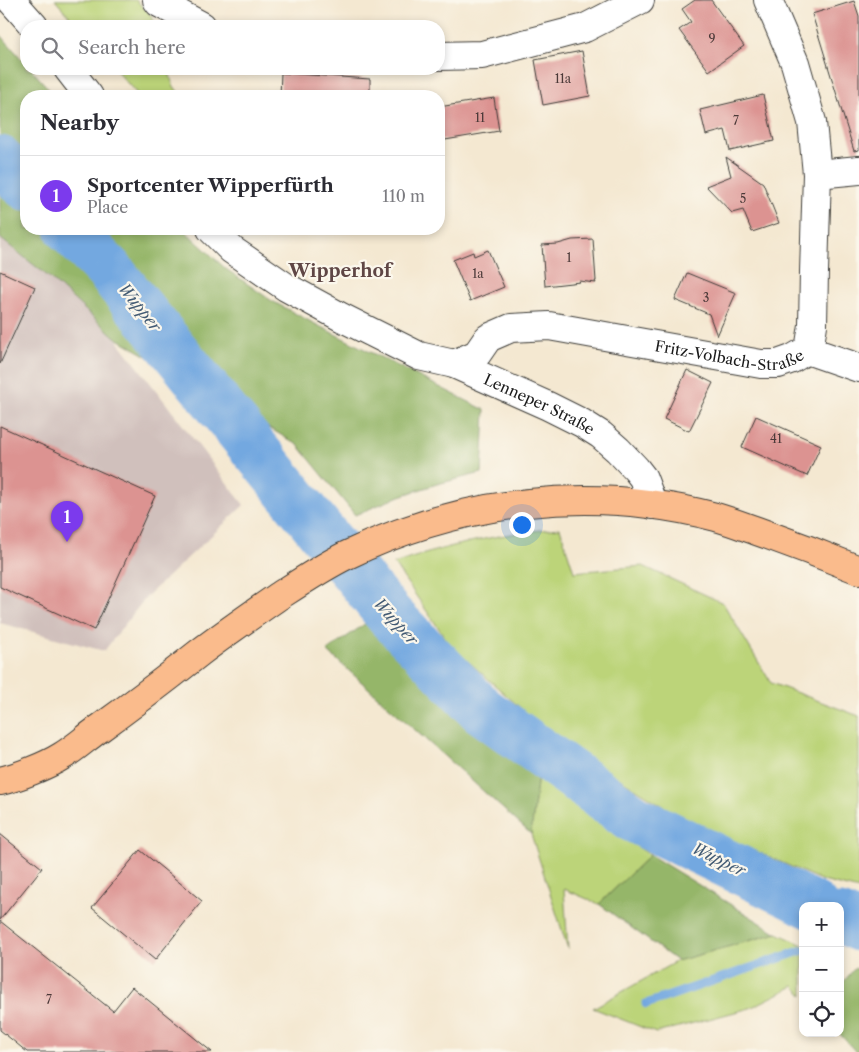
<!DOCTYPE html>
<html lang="en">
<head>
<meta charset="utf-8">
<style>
	body { margin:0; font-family:"Libre Caslon Text",serif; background:#f7f7f7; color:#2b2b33 }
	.controls { position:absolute; right:15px; bottom:15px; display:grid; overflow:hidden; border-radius:10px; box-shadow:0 2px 8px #0003 }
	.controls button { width:45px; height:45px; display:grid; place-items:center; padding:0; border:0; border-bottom:1px solid #e1e1e2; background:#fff; color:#2b2b33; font:25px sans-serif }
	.you { position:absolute; left:521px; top:524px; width:18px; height:18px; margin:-12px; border:4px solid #fff; border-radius:50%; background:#1a73e8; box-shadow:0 0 0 8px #1a73e833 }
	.badge { display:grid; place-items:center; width:32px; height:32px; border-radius:50%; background:#7c3aed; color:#fff; font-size:16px; font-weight:700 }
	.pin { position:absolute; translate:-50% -41px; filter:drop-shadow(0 1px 2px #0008) }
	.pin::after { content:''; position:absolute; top:26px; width:18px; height:15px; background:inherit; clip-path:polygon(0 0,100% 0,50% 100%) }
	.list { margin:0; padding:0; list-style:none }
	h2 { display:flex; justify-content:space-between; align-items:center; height:65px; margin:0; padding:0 20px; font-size:21px }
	h2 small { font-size:16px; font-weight:400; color:#7c7c81 }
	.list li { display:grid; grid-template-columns:32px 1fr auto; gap:15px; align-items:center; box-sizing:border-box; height:80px; padding:0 20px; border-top:1px solid #e1e1e2 }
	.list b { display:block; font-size:19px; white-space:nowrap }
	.list p { margin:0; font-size:16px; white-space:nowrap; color:#7c7c81 }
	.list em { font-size:16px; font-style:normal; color:#7c7c81 }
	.icon { flex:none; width:28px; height:28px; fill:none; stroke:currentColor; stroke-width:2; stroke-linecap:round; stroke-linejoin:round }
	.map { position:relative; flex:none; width:859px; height:1052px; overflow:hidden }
	.search { position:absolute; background:#fff; box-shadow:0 2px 8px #0003; left:20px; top:20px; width:425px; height:55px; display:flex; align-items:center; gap:12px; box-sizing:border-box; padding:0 18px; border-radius:20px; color:#7c7c81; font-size:19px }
	.panel { position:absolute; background:#fff; box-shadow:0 2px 8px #0003; left:20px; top:90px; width:425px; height:145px; border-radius:20px }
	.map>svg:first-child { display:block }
</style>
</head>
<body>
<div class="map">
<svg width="859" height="1052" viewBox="0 0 859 1052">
	<rect width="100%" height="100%" fill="#fbf7ec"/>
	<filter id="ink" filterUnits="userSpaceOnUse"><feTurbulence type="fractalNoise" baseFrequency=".02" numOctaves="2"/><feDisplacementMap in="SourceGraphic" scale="10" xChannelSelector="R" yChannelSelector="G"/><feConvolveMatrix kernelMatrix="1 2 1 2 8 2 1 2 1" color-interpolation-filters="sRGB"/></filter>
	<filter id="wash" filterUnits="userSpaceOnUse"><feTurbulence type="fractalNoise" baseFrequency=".0096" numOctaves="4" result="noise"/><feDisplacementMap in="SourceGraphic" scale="20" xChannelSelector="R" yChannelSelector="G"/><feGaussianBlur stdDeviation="1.12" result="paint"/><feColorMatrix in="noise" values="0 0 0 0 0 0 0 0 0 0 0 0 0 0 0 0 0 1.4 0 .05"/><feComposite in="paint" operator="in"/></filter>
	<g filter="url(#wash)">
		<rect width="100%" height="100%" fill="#f4e8d1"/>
		<polygon fill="#d0c0bc" points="0,238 49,277 115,337 244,505 146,597 104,651 0,623"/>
		<g fill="#bcd479" stroke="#6c784a">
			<polygon points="55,0 136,0 152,16 155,26 78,26"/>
			<polygon points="115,69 168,69 173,85 181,96 139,96"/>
			<path d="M560 528 574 572 643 566 723 603 771 683 859 716V890L823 881 684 819 553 737 451 646 394 564C447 545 503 533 560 528Z"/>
			<polygon points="538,774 582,809 650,855 599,904 564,889 568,949 531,834"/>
			<polygon points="777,933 803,945 803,995 794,986 750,1008 656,1033 593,1008 677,961"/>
		</g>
		<g fill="#95b669" stroke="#586942">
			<polygon points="0,34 26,64 26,69 31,69 55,96 26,96 26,229 183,229 226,269 272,301 319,326 485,410 482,473 437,484 400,496 355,515 298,445 115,337 49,277 0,238"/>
			<polygon points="366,623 412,668 538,774 531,834 327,651"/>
			<polygon points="650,855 777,933 677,961 599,904"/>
			<polygon points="855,968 859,970 859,1052 856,1052 839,1033 840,1033 840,986"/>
		</g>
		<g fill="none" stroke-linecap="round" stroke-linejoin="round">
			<g stroke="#73a8e0" stroke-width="9">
				<polyline points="840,937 859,930"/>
				<polyline points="646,1004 803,950"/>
			</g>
			<g stroke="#73a8e0" stroke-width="49">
				<polyline points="0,160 26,186"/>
				<polyline points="69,229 108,269 390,616 482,710 633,818 814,906"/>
				<polyline points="840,918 859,927"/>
			</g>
		</g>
		<g id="blocks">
			<g fill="#dc9391">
				<polygon points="695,0 711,0 744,46 709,71 679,30 691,22 682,9"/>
				<polygon points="854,1 859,16 859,150 854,151 812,14"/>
				<polygon points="582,51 590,96 543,105 535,60"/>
				<polygon points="281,73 370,79 370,96 280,96"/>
				<polygon points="763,95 774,141 730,151 725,130 706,135 700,110"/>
				<polygon points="494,98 499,131 439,141 439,107"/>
				<polygon points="726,157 763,183 779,223 752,232 743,210 732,213 706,186 731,176"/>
				<polygon points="593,239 596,281 595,281 596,283 579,281 580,282 545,286 542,245 558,244 572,240"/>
				<polygon points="488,250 504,287 470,301 453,260 473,252 474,256"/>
				<polygon points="0,271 35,287 0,364"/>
				<polygon points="687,273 736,293 717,336 709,314 675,300"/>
				<polygon points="687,370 713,383 689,431 664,419"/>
				<polygon points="756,416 821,445 807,476 742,447"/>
				<polygon points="0,426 155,496 94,630 0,587"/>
				<polygon points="0,834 42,868 0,920"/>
				<polygon points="140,850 202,901 155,960 92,908"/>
				<polygon points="0,921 113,1011 132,987 212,1052 27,1052 0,1030"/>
			</g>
		</g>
	</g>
	<g filter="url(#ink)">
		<use href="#blocks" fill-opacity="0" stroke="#3c3b37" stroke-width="1"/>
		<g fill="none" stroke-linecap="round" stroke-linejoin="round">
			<defs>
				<g id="minor">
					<polyline points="11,0 34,26"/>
					<polyline points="157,0 159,3 202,26"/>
					<polyline points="439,56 482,55 585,28 640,0"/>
					<polyline points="68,69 89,96"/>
					<polyline points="817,174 859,170"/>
					<path id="s1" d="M211 229 232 250 286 287 341 317 419 356 454 364 548 406 582 423 601 435 618 450 636 469 643 478 653 505"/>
					<polyline points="807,350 859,368"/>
					<path id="s2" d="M454 364 477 354 488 338 511 328 549 326 761 364H778L792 359 807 350 810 344 813 325 814 272 817 174 812 122 795 63 768 0"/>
				</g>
				<path id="major" d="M0 781C18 777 46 766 62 756 74 749 85 739 96 731 131 706 165 680 199 653 224 634 250 616 276 598 299 583 321 568 345 556 461 500 591 484 716 517 730 521 743 526 757 531 791 543 825 556 859 570"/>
			</defs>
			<use href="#minor" stroke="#3c3b37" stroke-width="30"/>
			<use href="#major" stroke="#3c3b37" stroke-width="30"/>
			<use href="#minor" stroke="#fff" stroke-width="28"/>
			<use href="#major" stroke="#fabb8c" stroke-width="28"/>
		</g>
	</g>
	<g text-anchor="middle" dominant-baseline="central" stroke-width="4.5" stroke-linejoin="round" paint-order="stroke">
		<g font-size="12" fill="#4c3a39">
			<text x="712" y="38">9</text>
			<text x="563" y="78">11a</text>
			<text x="480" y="117">11</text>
			<text x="736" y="120">7</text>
			<text x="743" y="198">5</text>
			<text x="569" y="257">1</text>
			<text x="478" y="273">1a</text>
			<text x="706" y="297">3</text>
			<text x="776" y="438">41</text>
			<text x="49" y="999">7</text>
		</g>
		<g font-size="15" fill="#1c1c1c" stroke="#fbf7ec">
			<text stroke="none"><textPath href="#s2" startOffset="291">Fritz-Volbach-Straße</textPath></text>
			<text stroke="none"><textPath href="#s1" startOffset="375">Lenneper Straße</textPath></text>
		</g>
		<g font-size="16" font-style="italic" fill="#435b74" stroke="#fbf7ec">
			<text transform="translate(140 307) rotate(51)">Wupper</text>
			<text transform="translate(396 621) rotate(48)">Wupper</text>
			<text transform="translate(719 859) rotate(26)">Wupper</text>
		</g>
		<g font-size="18" font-weight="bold" fill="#5f4645" stroke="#fbf7ec">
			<text x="340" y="271">Wipperhof</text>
		</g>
	</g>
</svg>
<div class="controls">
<button>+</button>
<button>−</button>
<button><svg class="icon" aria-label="locate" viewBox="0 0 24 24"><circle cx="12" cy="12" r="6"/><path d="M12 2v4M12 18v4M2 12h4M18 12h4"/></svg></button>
</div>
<div class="you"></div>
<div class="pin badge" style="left:67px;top:542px">1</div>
<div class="search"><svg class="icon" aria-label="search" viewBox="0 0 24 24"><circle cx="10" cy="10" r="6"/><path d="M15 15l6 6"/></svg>Search here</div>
<section class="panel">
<h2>Nearby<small></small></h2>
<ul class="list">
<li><span class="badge">1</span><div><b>Sportcenter Wipperfürth</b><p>Place</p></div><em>110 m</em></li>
</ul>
</section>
</div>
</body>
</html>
